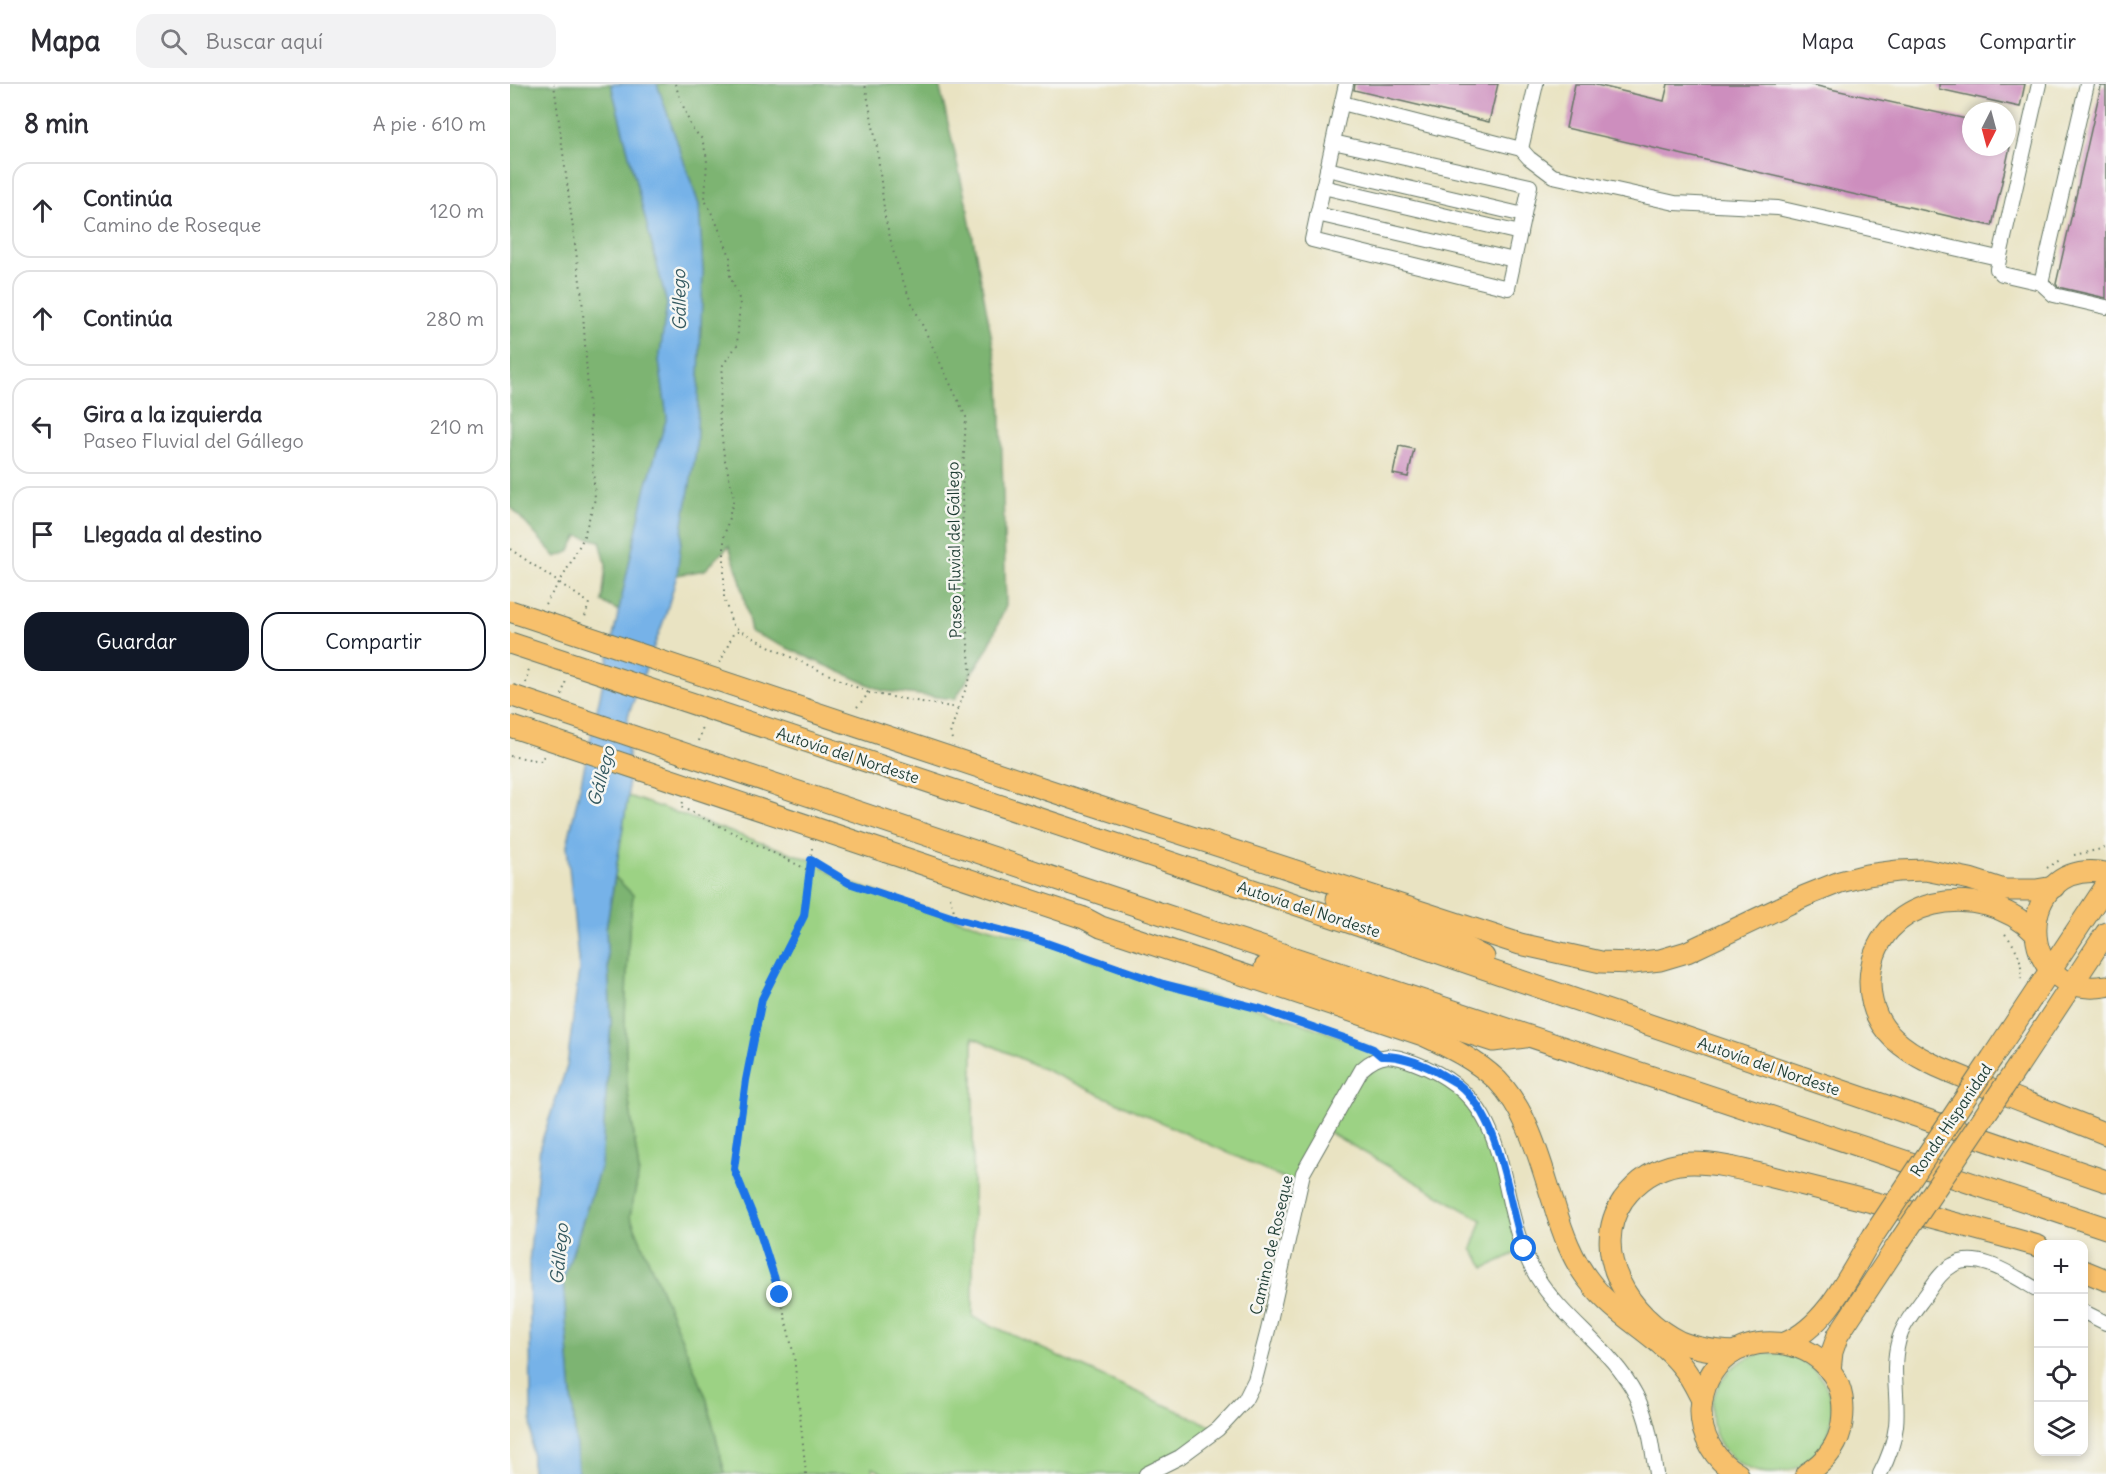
<!DOCTYPE html>
<html lang="es">
<head>
<meta charset="utf-8">
<style>
	body { margin:0; font-family:Delius,sans-serif; background:#f2f2f3; color:#2b2b33 }
	.controls { position:absolute; right:18px; bottom:18px; display:grid; overflow:hidden; border-radius:12px; box-shadow:0 3px 9px #0003 }
	.controls button { width:54px; height:54px; display:grid; place-items:center; padding:0; border:0; border-bottom:2px solid #e1e1e2; background:#fff; color:#2b2b33; font:30px sans-serif }
	.compass { position:absolute; left:1452px; top:18px; width:54px; height:54px; border-radius:50%; background:#fff; box-shadow:0 3px 9px #0003; rotate:186deg }
	.stop { position:absolute; width:18px; height:18px; margin:-14px; border:4px solid #1a73e8; border-radius:50%; background:#fff }
	.stop.end { background:#1a73e8; border-color:#fff; box-shadow:0 2px 6px #0008 }
	.list { margin:0; padding:0; list-style:none }
	h2 { display:flex; justify-content:space-between; align-items:center; height:78px; margin:0; padding:0 24px; font-size:26px }
	h2 small { font-size:20px; font-weight:400; color:#7c7c81 }
	.list li { display:grid; grid-template-columns:39px 1fr auto; gap:18px; align-items:center; box-sizing:border-box; height:96px; margin:0 12px 12px; padding:0 12px; border:2px solid #e1e1e2; border-radius:18px }
	.list b { display:block; font-size:22px; white-space:nowrap }
	.list p { margin:0; font-size:20px; white-space:nowrap; color:#7c7c81 }
	.list em { font-size:20px; font-style:normal; color:#7c7c81 }
	.actions { display:flex; gap:12px; padding:18px 24px }
	.actions a { flex:1; padding:14px 0; border:2px solid #111827; border-radius:18px; text-align:center; font-size:21px; color:#111827 }
	.actions .main { background:#111827; color:#fff }
	.icon { flex:none; width:33px; height:33px; fill:none; stroke:currentColor; stroke-width:2; stroke-linecap:round; stroke-linejoin:round }
	.map { position:relative; flex:none; width:1596px; height:1390px; overflow:hidden }
	header { display:flex; align-items:center; gap:36px; box-sizing:border-box; height:84px; padding:0 30px; background:#fff; border-bottom:2px solid #e1e1e2 }
	header strong { font-size:28px }
	nav { display:flex; gap:33px; margin-inline-start:auto; font-size:21px }
	.search { width:420px; height:54px; background:#f2f2f3; display:flex; align-items:center; gap:15px; box-sizing:border-box; padding:0 21px; border-radius:18px; color:#7c7c81; font-size:22px }
	main { display:flex }
	aside { flex:1; background:#fff }
	.map>svg:first-child { display:block }
</style>
</head>
<body>
<header>
<strong>Mapa</strong>
<div class="search"><svg class="icon" aria-label="search" viewBox="0 0 24 24"><circle cx="10" cy="10" r="6"/><path d="M15 15l6 6"/></svg>Buscar aquí</div>
<nav><a>Mapa</a><a>Capas</a><a>Compartir</a></nav>
</header>
<main>
<aside>
<h2>8 min<small>A pie · 610 m</small></h2>
<ul class="list">
<li><svg class="icon" aria-label="ahead" viewBox="0 0 24 24"><path d="M12 20V5M6 11l6-6 6 6"/></svg><div><b>Continúa</b><p>Camino de Roseque</p></div><em>120 m</em></li>
<li><svg class="icon" aria-label="ahead" viewBox="0 0 24 24"><path d="M12 20V5M6 11l6-6 6 6"/></svg><div><b>Continúa</b></div><em>280 m</em></li>
<li><svg class="icon" aria-label="left" viewBox="0 0 24 24"><path d="M17 20v-9H6M10 6l-5 5 5 5"/></svg><div><b>Gira a la izquierda</b><p>Paseo Fluvial del Gállego</p></div><em>210 m</em></li>
<li><svg class="icon" aria-label="arrive" viewBox="0 0 24 24"><path d="M6 21V4h12l-3 4 3 4H6"/></svg><div><b>Llegada al destino</b></div></li>
</ul>
<div class="actions"><a class="main">Guardar</a><a>Compartir</a></div>
</aside>
<div class="map">
<svg width="1596" height="1390" viewBox="0 0 1596 1390">
	<rect width="100%" height="100%" fill="#f6f6f2"/>
	<filter id="ink" filterUnits="userSpaceOnUse"><feTurbulence type="fractalNoise" baseFrequency=".0167" numOctaves="2"/><feDisplacementMap in="SourceGraphic" scale="12" xChannelSelector="R" yChannelSelector="G"/><feConvolveMatrix kernelMatrix="1 2 1 2 8 2 1 2 1" color-interpolation-filters="sRGB"/></filter>
	<filter id="wash" filterUnits="userSpaceOnUse"><feTurbulence type="fractalNoise" baseFrequency=".008" numOctaves="4" result="noise"/><feDisplacementMap in="SourceGraphic" scale="24" xChannelSelector="R" yChannelSelector="G"/><feGaussianBlur stdDeviation="1.35" result="paint"/><feColorMatrix in="noise" values="0 0 0 0 0 0 0 0 0 0 0 0 0 0 0 0 0 1.4 0 .05"/><feComposite in="paint" operator="in"/></filter>
	<g filter="url(#wash)">
		<rect width="100%" height="100%" fill="#e9e3c2"/>
		<g fill="#9cd284" stroke="#5e885c" stroke-width="1.5">
			<polygon points="118,712 301,776 339,799 447,835 528,856 653,900 751,925 837,955 863,965 871,972 918,983 969,1025 1014,1165 975,1184 962,1165 972,1136 817,1047 789,1101 463,953 463,1233 708,1345 636,1390 376,1390 363,1384 362,1390 215,1390 196,1313 120,1132 129,1088 117,1002 115,932 119,846 123,811 105,793"/>
			<circle cx="1262" cy="1329" r="60"/>
		</g>
		<g fill="#7db472" stroke="#4e7853" stroke-width="1.5">
			<polygon points="0,0 101,0 157,220 149,277 157,333 136,403 109,527 92,518 96,480 90,457 68,452 59,468 46,473 0,422"/>
			<polygon points="147,0 429,0 457,122 490,298 496,521 478,564 445,615 373,607 241,548 230,495 219,462 195,486 167,491 173,440 186,367 193,187 189,121"/>
			<polygon points="105,793 123,811 119,846 115,932 117,1002 129,1088 120,1132 196,1313 215,1390 68,1390 53,1197 91,1081 101,939 96,845"/>
		</g>
		<polygon fill="#76b2e8" stroke="#4a788e" stroke-width="1.5" points="101,0 147,0 189,121 193,187 186,367 173,440 167,491 155,533 118,632 118,712 96,845 101,939 91,1081 53,1197 68,1390 22,1390 19,1178 30,1062 57,982 69,886 57,762 136,403 157,333 149,277 157,220"/>
		<g id="blocks">
			<g fill="#cd8ebe">
				<polygon points="845,0 988,0 979,38 844,6"/>
				<polygon points="1065,0 1082,0 1154,17 1158,0 1298,0 1461,36 1461,63 1500,63 1482,142 1056,44"/>
				<polygon points="1429,0 1515,0 1510,23 1429,5"/>
				<polygon points="1591,2 1596,2 1596,214 1548,203 1546,200"/>
				<polygon points="889,362 904,365 898,393 883,390"/>
			</g>
		</g>
	</g>
	<g filter="url(#ink)">
		<use href="#blocks" fill-opacity="0" stroke="#676" stroke-width="1.5"/>
		<g fill="none" stroke-linecap="round" stroke-linejoin="round">
			<defs>
				<g id="minor">
					<polyline points="1529,0 1487,185 1492,190 1531,199 1544,211 1596,223"/>
					<polyline points="832,19 1011,65 1019,74 1043,92 1165,119 1268,124 1488,174"/>
					<path d="M823 58 1020 102 998 204 802 156C813 104 824 52 836 0"/>
					<polyline points="1011,65 1026,0"/>
					<polyline points="817,85 1014,131"/>
					<polyline points="813,103 1010,149"/>
					<polyline points="807,130 1004,176"/>
					<polyline points="1531,199 1577,0"/>
					<polyline points="1574,1228 1596,1239"/>
					<path d="M636 1390 670 1373 708 1345 735 1316 745 1296 758 1246 793 1089 852 985C871 968 882 970 905 979 1014 1019 979 1115 1027 1193 1054 1237 1102 1265 1126 1311 1139 1336 1142 1363 1146 1390"/>
					<path d="M1370 1390C1378 1375 1384 1359 1386 1342 1389 1315 1381 1287 1388 1259 1392 1240 1407 1224 1418 1208 1425 1198 1432 1187 1443 1181 1469 1166 1506 1194 1528 1206"/>
				</g>
				<g id="highway">
					<polyline points="574,718 1010,860 1091,878 1123,879 1150,876 1177,868 1295,812 1330,798 1357,791 1388,787 1415,786 1460,795 1494,806 1526,806 1544,803"/>
					<polyline points="582,752 865,847 1596,1097"/>
					<path d="M1596 789C1504 772 1501 917 1596 902"/>
					<polyline points="562,800 1596,1144"/>
					<polyline points="827,815 941,856 974,873"/>
					<path d="M574 834 591 843 913 951C939 963 966 976 987 996 1019 1029 1030 1078 1044 1120 1052 1147 1062 1176 1080 1198 1105 1232 1145 1249 1171 1281 1180 1291 1186 1304 1192 1316"/>
					<path d="M1525 849C1472 794 1362 811 1360 898 1360 920 1368 940 1384 955 1409 978 1446 990 1477 1003 1517 1019 1557 1034 1596 1050"/>
					<polyline points="755,883 983,957 1015,953"/>
					<polyline points="1482,974 1596,802"/>
					<polyline points="1508,982 1596,849"/>
					<polyline points="1574,1187 1596,1196"/>
					<path d="M1275 1259C1317 1242 1340 1189 1363 1152"/>
					<path d="M1224 1268C1205 1267 1187 1265 1170 1258 1120 1234 1078 1168 1113 1116 1127 1097 1146 1084 1169 1080 1205 1075 1251 1091 1286 1099 1367 1119 1448 1139 1528 1162"/>
					<polyline points="1320,1287 1322,1268 1328,1251 1388,1160"/>
					<path d="M1228 1390C1205 1377 1190 1352 1191 1325 1197 1227 1346 1243 1332 1339 1329 1361 1315 1378 1296 1390"/>
				</g>
			</defs>
			<use href="#minor" stroke="#676" stroke-width="16"/>
			<use href="#highway" stroke="#676" stroke-width="23"/>
			<g stroke="#676" stroke-width="2" stroke-dasharray="1.5 4.5" stroke-linecap="butt">
				<polyline points="165,0 181,43 192,55 197,74 195,116 206,138 220,172 220,192 230,217 227,261 213,281 209,328 214,372 224,414 214,453 214,514 222,540 230,547"/>
				<polyline points="0,465 79,519 75,533"/>
				<polyline points="35,520 54,491 73,455 85,415 72,213 44,0"/>
				<polyline points="210,579 223,550 230,547 276,571 359,609"/>
				<polyline points="16,599 19,584"/>
				<polyline points="52,611 56,596"/>
				<polyline points="347,623 359,609 448,624 461,592 454,516 452,407 456,333 399,213 385,174 375,133 367,63 355,0"/>
				<polyline points="442,655 440,650 448,624"/>
				<polyline points="189,657 193,642"/>
				<polyline points="0,672 32,677 34,671"/>
				<polyline points="173,718 171,723 300,787"/>
				<polyline points="1564,771 1596,764"/>
				<polyline points="301,776 339,799 447,835 528,856 653,900 751,925 859,964"/>
				<polyline points="1537,784 1550,776"/>
				<polyline points="440,813 446,834"/>
				<path d="M1495 850C1508 865 1514 879 1510 899"/>
				<polyline points="296,1390 284,1272 270,1211 250,1149 224,1085 236,996 252,915 294,832 302,764"/>
			</g>
			<use href="#minor" stroke="#fff" stroke-width="14"/>
			<use href="#highway" stroke="#f7c06c" stroke-width="21"/>
			<defs>
				<g id="highway-bridge">
					<polyline points="0,527 574,718"/>
					<polyline points="0,559 582,752"/>
					<polyline points="0,611 562,800"/>
					<polyline points="0,642 574,834"/>
					<polyline points="1363,1152 1482,974"/>
					<polyline points="1388,1160 1508,982"/>
				</g>
			</defs>
			<use href="#highway-bridge" stroke="#676" stroke-width="23" stroke-linecap="butt"/>
			<use href="#highway-bridge" stroke="#f7c06c" stroke-width="21"/>
		</g>
	</g>
	<g fill="none" stroke-linecap="round" stroke-linejoin="round" filter="url(#ink)">
		<path stroke="#1a73e8" stroke-width="8" d="M270 1211 250 1149 224 1085 236 996 252 915 294 832 301 776 339 799 447 835 528 856 653 900 751 925 837 955 863 965 871 972C889 971 908 978 924 986 932 991 940 995 948 1000 992 1035 997 1114 1014 1165"/>
	</g>
	<g text-anchor="middle" dominant-baseline="central" stroke-width="5" stroke-linejoin="round" paint-order="stroke">
		<g font-size="16" fill="#1f3d34" stroke="#f6f6f2">
			<text transform="translate(444 466) rotate(-91)">Paseo Fluvial del Gállego</text>
			<text transform="translate(338 671) rotate(18)">Autovía del Nordeste</text>
			<text transform="translate(799 825) rotate(18)">Autovía del Nordeste</text>
			<text transform="translate(1259 982) rotate(19)">Autovía del Nordeste</text>
			<text transform="translate(1441 1036) rotate(-56)">Ronda Hispanidad</text>
			<text transform="translate(761 1161) rotate(-77)">Camino de Roseque</text>
		</g>
		<g font-size="18" font-style="italic" fill="#355a61" stroke="#f6f6f2">
			<text transform="translate(169 216) rotate(-91)">Gállego</text>
			<text transform="translate(91 692) rotate(-75)">Gállego</text>
			<text transform="translate(49 1170) rotate(-85)">Gállego</text>
		</g>
	</g>
</svg>
<div class="controls">
<button>+</button>
<button>−</button>
<button><svg class="icon" aria-label="locate" viewBox="0 0 24 24"><circle cx="12" cy="12" r="6"/><path d="M12 2v4M12 18v4M2 12h4M18 12h4"/></svg></button>
<button><svg class="icon" aria-label="layers" viewBox="0 0 24 24"><path d="M12 4l9 5-9 5-9-5zM3 14l9 5 9-5"/></svg></button>
</div>
<svg class="compass" viewBox="-18 -18 36 36"><path d="M0-13l5 13h-10z" fill="#e53935"/><path d="M0 13l5-13h-10z" fill="#7c7c81"/></svg>
<div class="stop" style="left:1014px;top:1165px"></div>
<div class="stop end" style="left:270px;top:1211px"></div>
</div>
</main>
</body>
</html>
